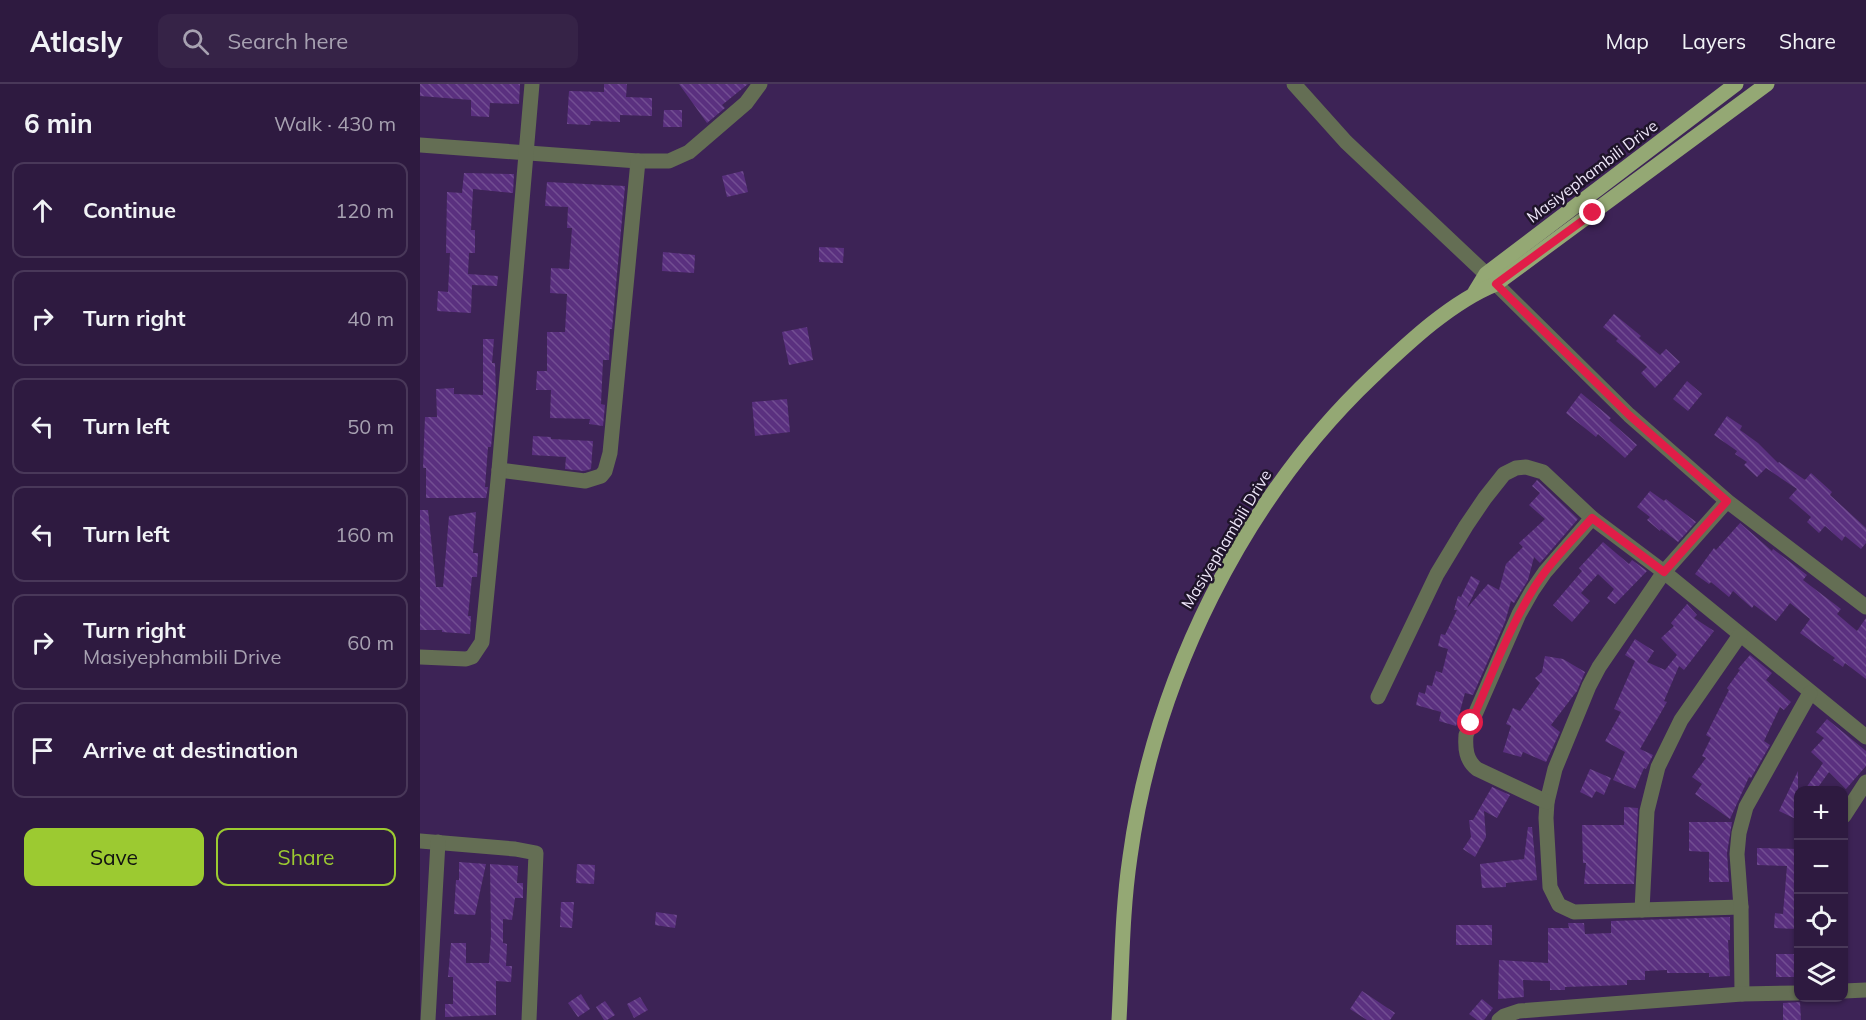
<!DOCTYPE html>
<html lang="en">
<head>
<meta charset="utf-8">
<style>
	body { margin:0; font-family:Mulish,sans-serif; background:#362347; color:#f1f3f6 }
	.controls { position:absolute; right:18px; bottom:18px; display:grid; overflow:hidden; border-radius:12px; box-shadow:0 2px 4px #0004 }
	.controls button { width:54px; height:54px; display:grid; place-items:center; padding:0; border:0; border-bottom:2px solid #493859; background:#2e1a40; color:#f1f3f6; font:30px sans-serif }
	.stop { position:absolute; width:18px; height:18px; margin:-14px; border:4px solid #e11d48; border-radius:50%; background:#fff }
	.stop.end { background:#e11d48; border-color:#fff; box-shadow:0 2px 6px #0008 }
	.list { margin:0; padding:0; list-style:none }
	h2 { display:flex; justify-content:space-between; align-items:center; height:78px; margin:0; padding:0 24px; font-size:26px }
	h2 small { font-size:20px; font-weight:400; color:#a7a1b1 }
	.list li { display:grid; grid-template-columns:39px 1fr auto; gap:18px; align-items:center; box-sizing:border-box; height:96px; margin:0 12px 12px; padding:0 12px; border:2px solid #493859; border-radius:12px }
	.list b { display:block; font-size:22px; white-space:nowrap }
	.list p { margin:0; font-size:20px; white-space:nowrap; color:#a7a1b1 }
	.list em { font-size:20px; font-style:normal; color:#a7a1b1 }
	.actions { display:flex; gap:12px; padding:18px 24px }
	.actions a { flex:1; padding:14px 0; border:2px solid #9cca31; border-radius:12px; text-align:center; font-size:21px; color:#9cca31 }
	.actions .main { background:#9cca31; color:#111 }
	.icon { flex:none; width:33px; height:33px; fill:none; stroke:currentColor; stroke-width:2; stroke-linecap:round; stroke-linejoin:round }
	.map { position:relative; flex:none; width:1446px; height:936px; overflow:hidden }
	header { display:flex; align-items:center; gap:36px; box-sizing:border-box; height:84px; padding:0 30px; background:#2e1a40; border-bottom:2px solid #493859 }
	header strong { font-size:28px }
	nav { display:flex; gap:33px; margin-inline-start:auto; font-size:21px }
	.search { width:420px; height:54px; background:#362347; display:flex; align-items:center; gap:15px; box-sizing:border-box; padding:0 21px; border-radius:12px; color:#a7a1b1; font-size:22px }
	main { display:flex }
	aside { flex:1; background:#2e1a40 }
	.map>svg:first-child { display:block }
</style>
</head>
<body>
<header>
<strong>Atlasly</strong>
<div class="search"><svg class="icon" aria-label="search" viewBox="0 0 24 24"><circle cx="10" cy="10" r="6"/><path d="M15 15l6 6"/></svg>Search here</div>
<nav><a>Map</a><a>Layers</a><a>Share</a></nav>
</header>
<main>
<aside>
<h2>6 min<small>Walk · 430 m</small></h2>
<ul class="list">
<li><svg class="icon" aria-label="ahead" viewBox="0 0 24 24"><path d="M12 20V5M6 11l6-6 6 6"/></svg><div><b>Continue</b></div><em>120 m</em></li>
<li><svg class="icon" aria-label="right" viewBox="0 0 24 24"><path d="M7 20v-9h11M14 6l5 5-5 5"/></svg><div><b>Turn right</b></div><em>40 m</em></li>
<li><svg class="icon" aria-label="left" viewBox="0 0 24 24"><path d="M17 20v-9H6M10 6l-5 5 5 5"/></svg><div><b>Turn left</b></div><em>50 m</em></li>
<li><svg class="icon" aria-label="left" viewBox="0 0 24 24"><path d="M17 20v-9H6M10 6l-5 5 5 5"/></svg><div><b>Turn left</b></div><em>160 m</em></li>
<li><svg class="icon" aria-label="right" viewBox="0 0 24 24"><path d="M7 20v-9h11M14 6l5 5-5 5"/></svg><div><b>Turn right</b><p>Masiyephambili Drive</p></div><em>60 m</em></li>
<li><svg class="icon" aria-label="arrive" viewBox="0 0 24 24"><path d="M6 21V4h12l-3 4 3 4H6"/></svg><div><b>Arrive at destination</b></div></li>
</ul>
<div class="actions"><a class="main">Save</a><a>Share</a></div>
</aside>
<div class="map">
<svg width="1446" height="936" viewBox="0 0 1446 936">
	<defs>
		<pattern id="building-back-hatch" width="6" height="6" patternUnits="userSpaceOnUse" patternTransform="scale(1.5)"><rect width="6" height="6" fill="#5a307f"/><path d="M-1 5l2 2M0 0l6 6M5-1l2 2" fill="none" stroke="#724e92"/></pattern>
	</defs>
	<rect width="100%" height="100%" fill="#3d2356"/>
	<g fill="url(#building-back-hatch)">
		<polygon points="0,0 100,0 99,20 70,19 69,33 51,32 51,16 0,12"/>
		<polygon points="184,0 207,0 206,13 232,14 232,32 200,31 200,38 171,37 170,41 147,40 149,7 184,8"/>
		<polygon points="259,0 328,0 302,21 305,24 287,39"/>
		<polygon points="244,26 262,26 262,43 243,43"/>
		<polygon points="323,87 328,108 307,113 302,92"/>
		<polygon points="44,89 94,90 93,109 53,105 51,146 55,146 55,169 49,169 48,190 78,192 77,202 52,201 51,229 17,227 18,207 28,208 30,169 26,169 27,108 42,109"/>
		<polygon points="127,98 205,102 192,245 190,245 189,276 183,276 181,320 185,321 183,342 169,340 170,335 130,334 131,306 116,306 117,287 127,287 127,248 145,248 147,210 130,209 131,184 149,185 152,144 147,144 148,123 125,122"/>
		<polygon points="399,163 424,164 423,179 399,178"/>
		<polygon points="243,168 275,171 274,189 242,187"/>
		<polygon points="1194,230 1221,252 1219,254 1240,271 1246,265 1260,278 1235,304 1221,289 1227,283 1196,257 1198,255 1183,243"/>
		<polygon points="387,243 393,276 369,281 362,248"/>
		<polygon points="63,255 74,255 72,279 75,279 76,311 71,363 68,363 65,403 68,403 66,414 6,414 6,384 3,384 5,333 17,333 16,305 34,304 34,310 63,311"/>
		<polygon points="1267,297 1282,310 1268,327 1253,315"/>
		<polygon points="1161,309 1191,334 1189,336 1217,361 1205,374 1178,350 1176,353 1146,329"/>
		<polygon points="367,315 370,348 335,352 332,318"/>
		<polygon points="1307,332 1322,342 1320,346 1338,359 1358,379 1359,378 1385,396 1391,389 1412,408 1410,411 1446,444 1446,459 1441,465 1425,452 1422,457 1405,442 1399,449 1387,438 1391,433 1369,414 1377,405 1346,384 1337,393 1324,381 1327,378 1315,370 1317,367 1294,351"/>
		<polygon points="113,352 131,353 131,355 173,357 171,385 164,387 145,385 146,373 112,371"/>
		<polygon points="1117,396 1158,435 1120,479 1114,473 1108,496 1094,519 1091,517 1085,538 1053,611 1045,609 1036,642 1019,637 1021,628 996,621 999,608 1005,610 1007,601 1012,602 1016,587 1022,589 1028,565 1018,562 1021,550 1025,551 1037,526 1034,526 1038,512 1041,513 1051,492 1060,497 1047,524 1068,500 1079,506 1086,480 1103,463 1099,459 1125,435 1109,421 1120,409 1112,402"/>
		<polygon points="1230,407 1244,417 1246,415 1276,438 1258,458 1241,445 1240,447 1227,436 1230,433 1217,423"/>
		<polygon points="0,426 8,426 16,503 23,503 29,432 56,428 53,469 58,469 57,493 52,493 48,532 51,532 50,550 22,548 22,546 0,546"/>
		<polygon points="1320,439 1352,467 1353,465 1387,491 1383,496 1421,525 1417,530 1437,547 1446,534 1446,595 1425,579 1423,583 1413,576 1415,574 1380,549 1390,535 1370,519 1356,537 1334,521 1332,524 1313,507 1309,513 1291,498 1289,500 1275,490 1294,464 1296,466"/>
		<polygon points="1183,458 1209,480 1212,476 1227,487 1195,520 1187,514 1194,505 1178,490 1161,509 1170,517 1152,538 1133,521 1162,487 1159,484"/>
		<polygon points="1267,520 1277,531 1274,534 1294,547 1264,586 1259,582 1244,617 1247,618 1220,665 1233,671 1226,685 1224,684 1215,705 1193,696 1205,668 1185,657 1201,628 1194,625 1215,577 1205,571 1215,555 1234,567 1227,578 1245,586 1257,571 1241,554 1254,542 1251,539"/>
		<polygon points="1330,571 1352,589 1346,596 1371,618 1364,626 1360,623 1344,657 1350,661 1331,694 1329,693 1310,735 1275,710 1282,700 1272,693 1286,674 1282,672 1291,654 1286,651 1309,606 1307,604 1320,586 1318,585"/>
		<polygon points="1125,572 1143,575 1165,588 1157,607 1131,641 1140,648 1126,678 1103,668 1101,673 1083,668 1091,642 1086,640 1093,624 1100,627 1120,599 1115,594 1122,588"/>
		<polygon points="1407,635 1446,667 1446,682 1426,705 1409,688 1396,706 1390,706 1386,704 1403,679 1391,668 1404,654 1396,648"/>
		<polygon points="1170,685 1191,694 1184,711 1176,707 1172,714 1160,708"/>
		<polygon points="1378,687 1378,736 1359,727"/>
		<polygon points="1072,703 1090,711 1077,734 1064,727 1066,753 1055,773 1043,765 1051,753 1049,736 1053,736"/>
		<polygon points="1204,723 1218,724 1214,800 1164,800 1166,779 1163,779 1162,741 1204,741"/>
		<polygon points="1269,738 1312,738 1307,769 1309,798 1289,798 1289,768 1269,767"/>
		<polygon points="1108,743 1112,743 1117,796 1086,799 1086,803 1062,804 1060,780 1104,775"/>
		<polygon points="1337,764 1378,765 1378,845 1354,844 1355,829 1363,830 1367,782 1337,781"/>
		<polygon points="39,778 66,780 55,831 34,830 36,796 39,796"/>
		<polygon points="70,780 98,782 97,799 103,799 103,814 95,814 92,836 83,835 83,859 87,860 86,882 92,882 91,898 76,897 76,931 25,933 25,920 33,920 33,893 28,893 31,859 46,859 46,879 69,879 71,852"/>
		<polygon points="157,780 175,781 174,800 156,799"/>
		<polygon points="141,818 154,818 152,844 140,843"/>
		<polygon points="236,828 257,831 255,844 235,841"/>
		<polygon points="1310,833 1310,856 1308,856 1310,892 1289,893 1289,889 1247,889 1247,886 1225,887 1225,896 1207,896 1207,901 1145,903 1145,906 1130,906 1130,897 1103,896 1104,913 1078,915 1079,876 1128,879 1128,844 1149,844 1148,839 1164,839 1165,850 1191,849 1191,837"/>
		<rect x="1036" y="841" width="36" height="20"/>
		<rect x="1356" y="870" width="22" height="23"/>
		<polygon points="942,907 975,929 970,936 947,936 930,925"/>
		<polygon points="161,910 170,925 158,933 148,919"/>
		<polygon points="220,913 228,926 214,934 207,920"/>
		<polygon points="1062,915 1073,924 1064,936 1057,936 1049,930"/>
		<polygon points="185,917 195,931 187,936 184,936 176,923"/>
		<polygon points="1380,918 1381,936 1363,936 1363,919"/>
	</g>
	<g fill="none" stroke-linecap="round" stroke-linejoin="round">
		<g stroke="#646e54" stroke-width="15">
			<polyline points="874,0 926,58 1066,190 1209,331 1307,417 1446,523"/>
			<polyline points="0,61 218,77 249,77 269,68 326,19 340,0"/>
			<polyline points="79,386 165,397 181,392 185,387 190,369 218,77"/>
			<polyline points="1307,417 1244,488 1179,583 1169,602 1135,685 1127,718 1126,734 1130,803 1139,821 1154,828 1321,823"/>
			<polyline points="0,573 46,575 52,573 62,558 79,386 112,0"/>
			<polyline points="958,613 1017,490 1046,442 1065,414 1084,390 1096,384 1106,383 1123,388 1172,434 1244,488 1446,653"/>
			<path d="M1127 718 1057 685C1046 676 1045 665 1046 651L1099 530 1112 507 1125 488 1172 434"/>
			<polyline points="1424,732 1446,698"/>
			<polyline points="0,757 95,765 116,769 109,936"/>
			<polyline points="1222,826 1227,727 1238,683 1261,636 1320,551"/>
			<polyline points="1424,907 1446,906"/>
			<polyline points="1322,910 1321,823 1317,770 1319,749 1326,723 1390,609"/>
			<polyline points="8,936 18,758"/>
			<polyline points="1079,936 1084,932 1099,927 1322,910 1378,909"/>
		</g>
		<g stroke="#94a874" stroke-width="15">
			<polyline points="1055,208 1066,190 1316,0"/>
			<path d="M699 936C702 882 702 827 710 773 734 596 823 415 953 292 988 259 1031 218 1076 200L1347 0"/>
		</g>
	</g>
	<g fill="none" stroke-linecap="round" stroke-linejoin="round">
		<path stroke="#e11d48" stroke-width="8" d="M1051 639C1070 595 1087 549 1111 509 1127 481 1151 458 1172 434L1244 488 1307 417 1209 331 1076 200 1173 129"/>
	</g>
	<g text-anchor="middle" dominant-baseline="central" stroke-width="5" stroke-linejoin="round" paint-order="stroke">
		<g font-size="16" fill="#efe7fa" stroke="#1f142a">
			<text transform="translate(1172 87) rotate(-37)">Masiyephambili Drive</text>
			<text transform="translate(806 455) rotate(-59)">Masiyephambili Drive</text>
		</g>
	</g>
</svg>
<div class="controls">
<button>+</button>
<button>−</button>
<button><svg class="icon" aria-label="locate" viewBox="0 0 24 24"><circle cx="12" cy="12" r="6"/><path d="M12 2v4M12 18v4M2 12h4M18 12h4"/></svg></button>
<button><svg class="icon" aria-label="layers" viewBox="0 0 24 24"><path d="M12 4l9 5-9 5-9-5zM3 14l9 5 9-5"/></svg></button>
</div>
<div class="stop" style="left:1051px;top:639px"></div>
<div class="stop end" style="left:1173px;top:129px"></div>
</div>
</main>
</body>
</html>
